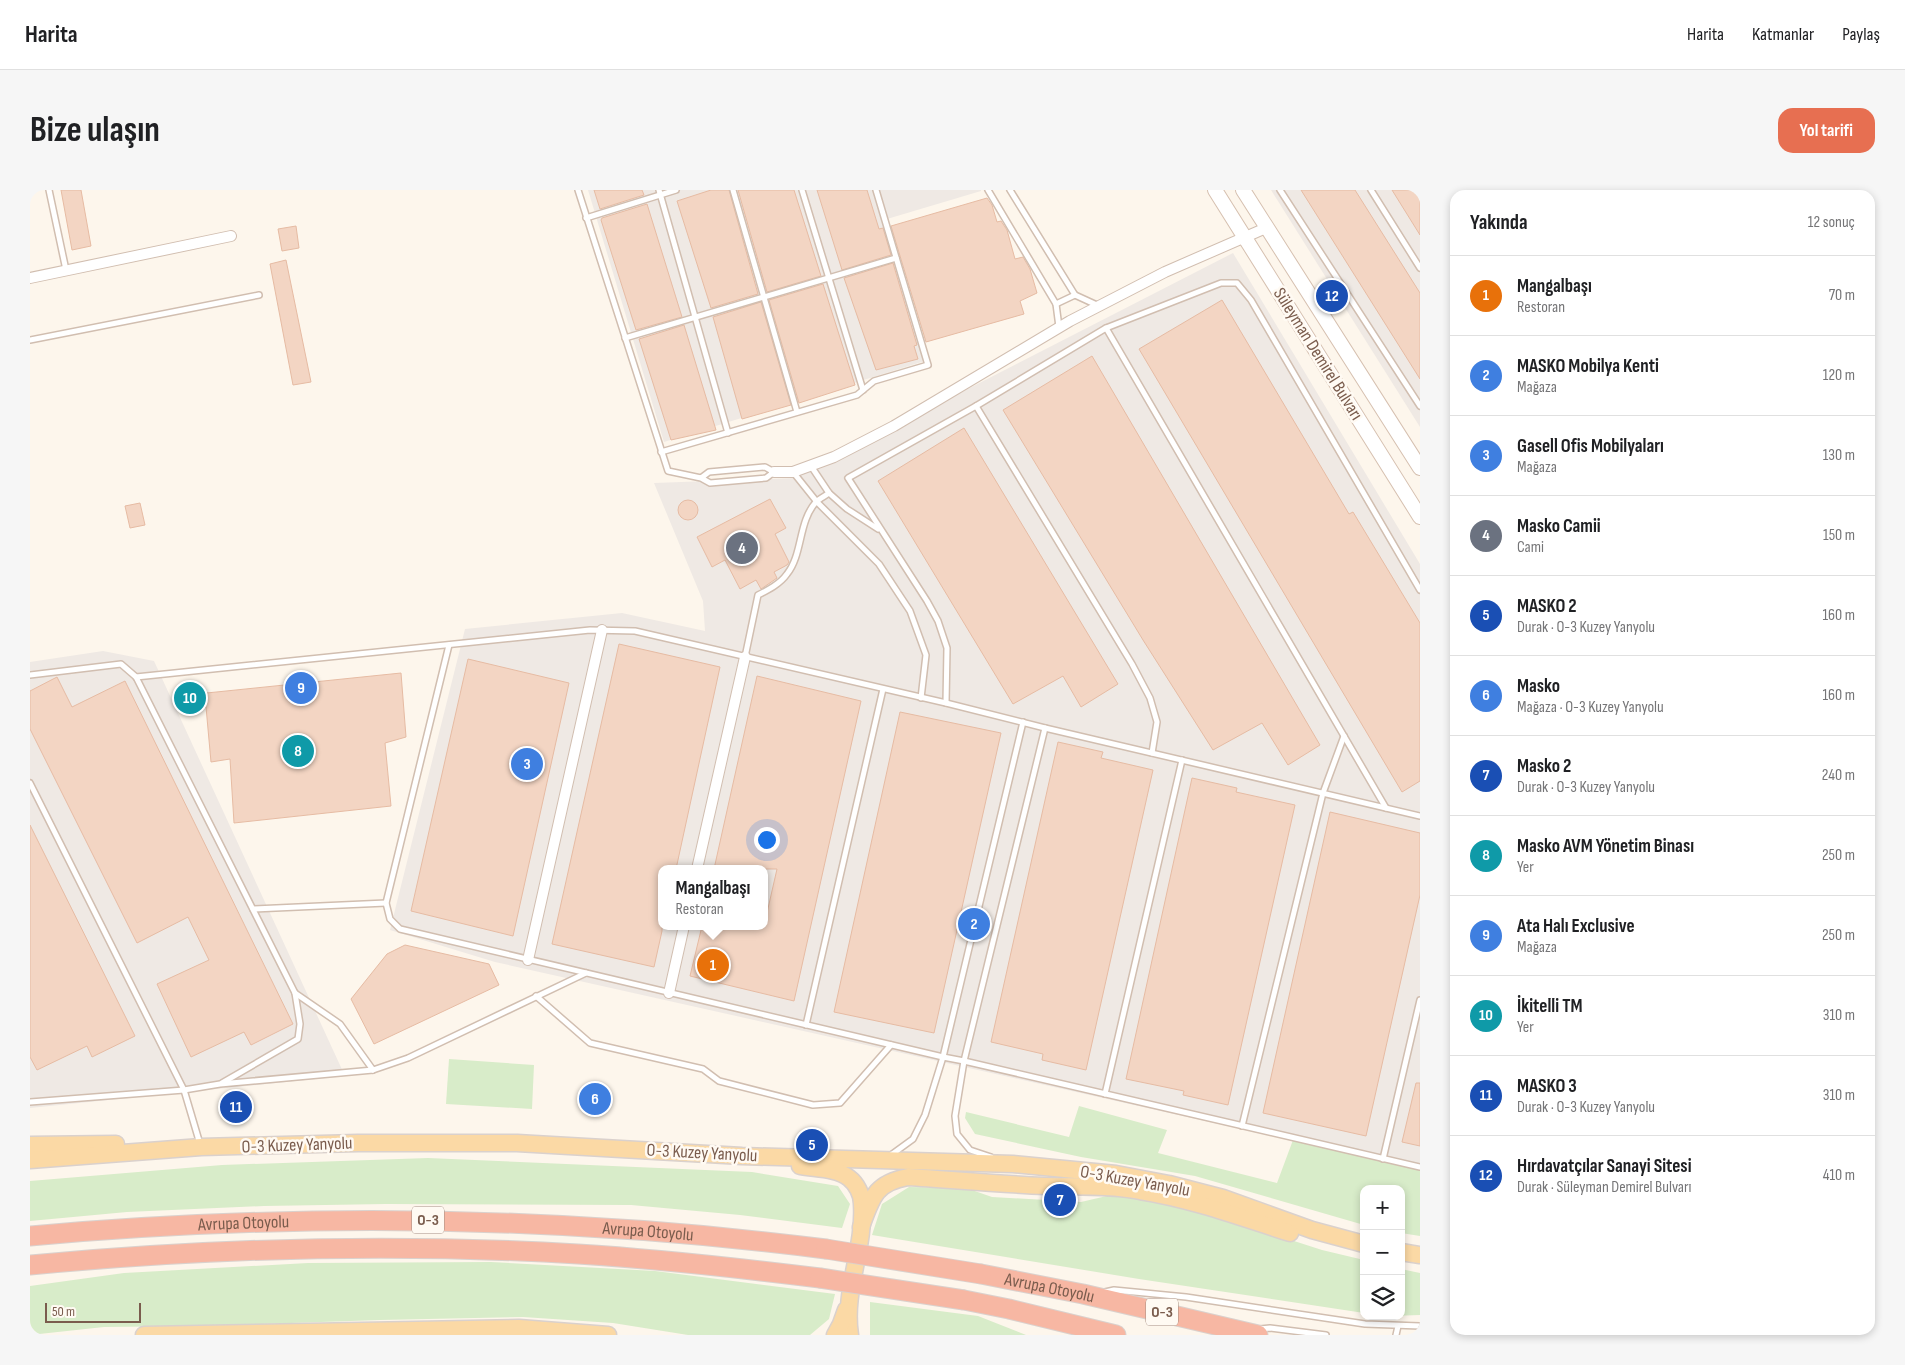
<!DOCTYPE html>
<html lang="tr">
<head>
<meta charset="utf-8">
<style>
	body { margin:0; font-family:"Sofia Sans Condensed",sans-serif; background:#f6f6f6; color:#202124 }
	.controls { position:absolute; right:15px; bottom:15px; display:grid; overflow:hidden; border-radius:10px; box-shadow:0 2px 8px #0003 }
	.controls button { width:45px; height:45px; display:grid; place-items:center; padding:0; border:0; border-bottom:1px solid #e0e0e0; background:#fff; color:#202124; font:25px sans-serif }
	.scale { position:absolute; left:15px; bottom:12px; width:96px; box-sizing:border-box; padding-left:5px; border:2px solid #7a5c4d; border-top:0; font-size:14px; line-height:18px; white-space:nowrap; color:#7a5c4d; -webkit-text-stroke:4px #fffaf3; paint-order:stroke }
	.you { position:absolute; left:736px; top:649px; width:18px; height:18px; margin:-12px; border:4px solid #fff; border-radius:50%; background:#1a73e8; box-shadow:0 0 0 8px #1a73e833 }
	.badge { display:grid; place-items:center; width:32px; height:32px; border-radius:50%; background:#e76f51; color:#fff; font-size:16px; font-weight:700 }
	.pin { position:absolute; translate:-50% -50%; border:2px solid #fff; box-shadow:0 1px 5px #0006 }
	.popup { position:absolute; left:628px; top:675px; width:110px; height:65px; box-sizing:border-box; display:grid; place-content:center; border-radius:10px; background:#fff; filter:drop-shadow(0 1px 4px #0005); font-size:16px; white-space:nowrap; color:#757577 }
	.popup b { font-size:19px; color:#202124 }
	.popup::after { content:''; position:absolute; left:50%; top:100%; margin-left:-10px; border:10px solid transparent; border-top-color:#fff }
	.list { margin:0; padding:0; list-style:none }
	h2 { display:flex; justify-content:space-between; align-items:center; height:65px; margin:0; padding:0 20px; font-size:21px }
	h2 small { font-size:16px; font-weight:400; color:#757577 }
	.list li { display:grid; grid-template-columns:32px 1fr auto; gap:15px; align-items:center; box-sizing:border-box; height:80px; padding:0 20px; border-top:1px solid #e0e0e0 }
	.list b { display:block; font-size:19px; white-space:nowrap }
	.list p { margin:0; font-size:16px; white-space:nowrap; color:#757577 }
	.list em { font-size:16px; font-style:normal; color:#757577 }
	.icon { flex:none; width:28px; height:28px; fill:none; stroke:currentColor; stroke-width:2; stroke-linecap:round; stroke-linejoin:round }
	.map { position:relative; flex:none; width:1390px; height:1145px; overflow:hidden; border-radius:15px }
	header { display:flex; align-items:center; gap:30px; box-sizing:border-box; height:70px; padding:0 25px; background:#fff; border-bottom:1px solid #e0e0e0 }
	header strong { font-size:24px }
	nav { display:flex; gap:28px; margin-inline-start:auto; font-size:18px }
	.intro { display:flex; align-items:center; justify-content:space-between; box-sizing:border-box; height:120px; padding:0 30px }
	h1 { margin:0; font-size:35px }
	.button { padding:12px 22px; border-radius:15px; background:#e76f51; color:#fff; font-size:18px; font-weight:700 }
	main { display:flex; gap:30px; padding:0 30px }
	aside { flex:1; background:#fff; border-radius:15px; box-shadow:0 2px 8px #0003 }
	.map>svg:first-child { display:block }
</style>
</head>
<body>
<header>
<strong>Harita</strong>
<nav><a>Harita</a><a>Katmanlar</a><a>Paylaş</a></nav>
</header>
<div class="intro"><h1>Bize ulaşın</h1><a class="button">Yol tarifi</a></div>
<main>
<div class="map">
<svg width="1390" height="1145" viewBox="0 0 1390 1145">
	<rect width="100%" height="100%" fill="#fdf6ec"/>
	<g fill="#efe9e4" fill-rule="evenodd">
		<polygon points="558,0 951,0 951,1 857,29 898,170 634,252"/>
		<polygon points="1241,0 1390,0 1390,237"/>
		<path d="M1203 63 1390 374V979L465 772 360 740 435 439 592 423 675 441 673 411 624 293 764 288ZM632 679H734V736H632Z"/>
		<polygon points="73,461 124,471 315,886 0,918 0,472"/>
	</g>
	<g fill="#d8ecc9">
		<polygon points="419,869 504,875 502,919 416,914"/>
		<polygon points="1049,916 1137,940 1128,963 1247,993 1263,950 1390,979 1390,1046 1371,1043 1371,999 1334,999 1334,1035 1165,986 1051,967 945,944 935,928 936,922 1039,947"/>
		<polygon points="398,968 722,982 808,996 820,1014 812,1038 710,1025 601,1015 356,1014 234,1016 97,1022 0,1031 0,991 192,975"/>
		<polygon points="879,997 936,998 962,1007 1051,1012 1081,1005 1136,1010 1292,1060 1334,1070 1334,1123 1109,1089 842,1045 852,1014"/>
		<polygon points="461,1072 625,1081 805,1104 799,1129 780,1145 658,1145 583,1133 493,1127 350,1130 169,1136 74,1137 0,1145 0,1096 94,1083 278,1073"/>
		<polygon points="1371,1079 1390,1083 1390,1125 1360,1126 1371,1126"/>
		<polygon points="840,1112 948,1126 996,1145 840,1145"/>
	</g>
	<g fill="#f3d5c3" stroke="#e6bba3">
		<polygon points="31,0 51,0 61,56 42,60"/>
		<polygon points="564,0 612,0 614,5 570,19"/>
		<polygon points="681,0 699,0 728,104 681,118 647,11"/>
		<polygon points="708,0 764,0 791,86 737,102"/>
		<polygon points="787,0 837,0 849,39 853,38 861,65 812,80"/>
		<polygon points="1271,0 1325,0 1390,103 1390,189"/>
		<polygon points="1362,0 1390,0 1390,45"/>
		<polygon points="957,8 962,15 967,32 971,31 977,40 985,69 993,67 1000,79 1007,103 990,111 994,124 896,152 861,36"/>
		<polygon points="617,14 652,127 606,140 571,30 572,28"/>
		<polygon points="266,36 269,58 252,61 248,39"/>
		<polygon points="256,70 281,192 263,195 240,74"/>
		<polygon points="863,73 887,155 884,156 888,169 846,180 814,88"/>
		<polygon points="793,94 825,195 769,213 739,110"/>
		<polygon points="1192,110 1319,324 1323,322 1390,433 1390,591 1372,602 1109,159"/>
		<polygon points="731,112 761,215 712,229 683,127"/>
		<polygon points="654,135 686,240 641,250 609,149"/>
		<polygon points="1062,166 1290,555 1258,575 1232,533 1183,560 1113,450 973,220"/>
		<polygon points="934,238 1088,494 1051,517 1033,486 983,514 848,291"/>
		<polygon points="740,309 756,338 745,344 759,372 757,375 744,382 747,388 734,397 731,399 726,390 710,399 695,370 682,377 667,347"/>
		<circle cx="658" cy="320" r="10"/>
		<polygon points="110,313 115,335 100,338 95,316"/>
		<polygon points="589,454 690,477 646,679 632,679 632,741 624,777 522,754"/>
		<polygon points="438,469 539,493 483,746 381,721"/>
		<polygon points="371,483 376,547 355,553 361,616 204,633 200,569 181,572 176,517 154,520 151,499 166,497 167,504"/>
		<polygon points="727,486 831,511 764,811 660,786 672,736 734,736 747,679 684,679"/>
		<polygon points="27,487 42,517 95,491 263,834 221,855 214,842 161,867 127,794 179,770 158,727 107,753 0,539 0,501"/>
		<polygon points="870,522 971,543 904,843 804,822"/>
		<polygon points="1028,552 1073,562 1071,568 1123,580 1056,880 1012,870 1013,864 961,852"/>
		<polygon points="1162,588 1207,598 1206,602 1265,615 1198,915 1153,905 1154,901 1096,889"/>
		<polygon points="1300,622 1390,643 1390,705 1336,946 1233,923"/>
		<polygon points="0,635 105,846 62,867 57,856 7,880 0,867"/>
		<polygon points="375,755 459,774 469,795 344,854 321,809 357,764"/>
		<polygon points="1386,893 1390,893 1390,956 1372,952"/>
	</g>
	<g fill="none" stroke-linecap="round" stroke-linejoin="round">
		<defs>
			<g id="service">
				<polyline points="19,0 36,80"/>
				<polyline points="548,0 638,281 671,288 680,293 736,288 744,282 735,277 679,282 671,288"/>
				<polyline points="629,0 698,243"/>
				<polyline points="703,0 767,222"/>
				<polyline points="772,0 833,200"/>
				<polyline points="958,0 1026,114 1045,105 980,0"/>
				<polyline points="1250,0 1390,216"/>
				<polyline points="1341,0 1390,78"/>
				<polyline points="556,28 646,0"/>
				<polyline points="1045,105 1069,116"/>
				<polyline points="1026,114 1029,137"/>
				<polyline points="1076,138 1356,618"/>
				<polyline points="595,148 866,68"/>
				<polyline points="0,150 229,105"/>
				<polyline points="946,216 1102,474 1120,508 1127,532 1122,563"/>
				<polyline points="631,262 827,205 844,191 898,175 846,0"/>
				<polyline points="781,276 799,303 817,319 848,339"/>
				<polyline points="763,282 787,312 849,374 880,421 896,465 891,508"/>
				<polyline points="419,455 356,713 360,729 370,739 913,867 934,871 1390,977"/>
				<path d="M715 467 728 405C738 400 750 394 757 384 773 364 768 332 786 312 789 309 795 306 799 303"/>
				<polyline points="0,485 91,474 106,487 265,803 310,834 343,880"/>
				<polyline points="106,487 560,440 605,441 916,513 1015,538 1390,626"/>
				<polyline points="916,513 917,458 908,431 897,411 818,288 946,216 1076,138 1191,93 1207,93 1221,110 1390,400"/>
				<polyline points="0,593 154,900 170,954"/>
				<polyline points="223,719 356,713"/>
				<polyline points="506,806 560,853 673,879 689,891 783,915 810,913 861,855"/>
				<polyline points="776,835 853,499"/>
				<polyline points="192,893 268,849 270,834 265,803"/>
				<polyline points="1075,904 1152,570"/>
				<polyline points="0,912 154,900 190,894 343,880 378,868 556,783"/>
				<polyline points="1212,936 1293,603 1314,546"/>
				<polyline points="861,965 883,949 895,925 913,867 993,532"/>
				<polyline points="961,967 940,960 927,944 925,926 934,871 1015,538"/>
				<polyline points="1353,969 1390,810"/>
				<polyline points="1075,1102 1084,1100 1156,1107 1335,1134 1390,1136"/>
				<polyline points="1230,1139 1240,1138 1296,1145"/>
				<polyline points="1366,1145 1368,1136"/>
			</g>
			<g id="minor">
				<polyline points="0,88 201,46"/>
				<polyline points="744,282 763,282 804,267 864,236 1040,131 1135,82 1236,38"/>
				<polyline points="667,679 715,467"/>
				<polyline points="498,770 572,440"/>
				<polyline points="639,803 654,736"/>
			</g>
			<g id="secondary">
				<polyline points="1185,0 1390,327"/>
				<polyline points="1213,0 1390,278"/>
			</g>
			<g id="primary">
				<polyline points="0,955 86,954"/>
				<polyline points="0,970 171,957 328,953 487,953 712,966 983,974 1086,984 1139,994 1193,1008 1282,1040 1334,1054"/>
				<path d="M770 976C786 979 806 978 819 988 827 994 832 1005 832 1014 835 1058 813 1101 820 1145"/>
				<path d="M831 1037C842 1007 845 993 878 987 924 990 969 994 1015 996 1047 997 1078 995 1110 1001 1161 1009 1210 1027 1260 1043"/>
				<polyline points="1371,1062 1390,1065"/>
				<polyline points="114,1145 489,1138 578,1145"/>
				<polyline points="805,1145 811,1134 816,1120"/>
			</g>
			<g id="motorway">
				<path id="s1" d="M0 1046C268 1022 528 1025 796 1059"/>
				<path d="M0 1075C182 1058 366 1053 548 1064 629 1069 709 1078 790 1088"/>
				<path id="s2" d="M951 1084 1053 1104 1228 1145"/>
				<polyline points="934,1110 979,1119 1086,1145"/>
			</g>
		</defs>
		<use href="#service" stroke="#d1beb0" stroke-width="8"/>
		<use href="#minor" stroke="#d1beb0" stroke-width="12"/>
		<use href="#secondary" stroke="#d6c0b0" stroke-width="16"/>
		<use href="#primary" stroke="#dad1cd" stroke-width="19"/>
		<use href="#motorway" stroke="#dad1cd" stroke-width="21"/>
		<use href="#service" stroke="#fff" stroke-width="5"/>
		<use href="#minor" stroke="#fff" stroke-width="10"/>
		<use href="#secondary" stroke="#fff" stroke-width="14"/>
		<use href="#primary" stroke="#fbd9a5" stroke-width="16"/>
		<use href="#motorway" stroke="#f7b7a3" stroke-width="19"/>
		<defs>
			<g id="motorway-bridge">
				<polyline points="796,1059 951,1084"/>
				<polyline points="790,1088 934,1110"/>
			</g>
		</defs>
		<use href="#motorway-bridge" stroke="#dad1cd" stroke-width="21" stroke-linecap="butt"/>
		<use href="#motorway-bridge" stroke="#f7b7a3" stroke-width="19"/>
	</g>
	<g text-anchor="middle" dominant-baseline="central" stroke-width="5" stroke-linejoin="round" paint-order="stroke">
		<g fill="#fffaf3" stroke="#a28b7f" stroke-width="1">
			<rect x="382" y="1016.5" width="32" height="27" rx="4"/>
			<rect x="1116" y="1108.5" width="32" height="27" rx="4"/>
		</g>
		<g font-size="16" font-weight="bold" fill="#7a5c4d">
			<text x="398" y="1030">O-3</text>
			<text x="1132" y="1122">O-3</text>
		</g>
		<g font-size="18" fill="#7a5c4d" stroke="#fffaf3">
			<text transform="translate(1288 164) rotate(58)">Süleyman Demirel Bulvarı</text>
			<text transform="translate(267 955) rotate(-2)">O-3 Kuzey Yanyolu</text>
			<text transform="translate(672 963) rotate(3)">O-3 Kuzey Yanyolu</text>
			<text transform="translate(1105 991) rotate(10)">O-3 Kuzey Yanyolu</text>
			<text stroke="none"><textPath href="#s1" startOffset="214">Avrupa Otoyolu</textPath></text>
			<text stroke="none"><textPath href="#s1" startOffset="619">Avrupa Otoyolu</textPath></text>
			<text stroke="none"><textPath href="#s2" startOffset="70">Avrupa Otoyolu</textPath></text>
		</g>
	</g>
</svg>
<div class="controls">
<button>+</button>
<button>−</button>
<button><svg class="icon" aria-label="layers" viewBox="0 0 24 24"><path d="M12 4l9 5-9 5-9-5zM3 14l9 5 9-5"/></svg></button>
</div>
<div class="scale">50 m</div>
<div class="you"></div>
<div class="pin badge" style="left:683px;top:775px;background:#e8710a">1</div>
<div class="popup"><b>Mangalbaşı</b>Restoran</div>
<div class="pin badge" style="left:944px;top:734px;background:#3f7fe0">2</div>
<div class="pin badge" style="left:497px;top:574px;background:#3f7fe0">3</div>
<div class="pin badge" style="left:712px;top:358px;background:#6b7280">4</div>
<div class="pin badge" style="left:782px;top:955px;background:#1a4fb4">5</div>
<div class="pin badge" style="left:565px;top:909px;background:#3f7fe0">6</div>
<div class="pin badge" style="left:1030px;top:1010px;background:#1a4fb4">7</div>
<div class="pin badge" style="left:268px;top:561px;background:#0f9aa8">8</div>
<div class="pin badge" style="left:271px;top:498px;background:#3f7fe0">9</div>
<div class="pin badge" style="left:160px;top:508px;background:#0f9aa8">10</div>
<div class="pin badge" style="left:206px;top:917px;background:#1a4fb4">11</div>
<div class="pin badge" style="left:1302px;top:106px;background:#1a4fb4">12</div>
</div>
<aside>
<h2>Yakında<small>12 sonuç</small></h2>
<ul class="list">
<li><span class="badge" style="background:#e8710a">1</span><div><b>Mangalbaşı</b><p>Restoran</p></div><em>70 m</em></li>
<li><span class="badge" style="background:#3f7fe0">2</span><div><b>MASKO Mobilya Kenti</b><p>Mağaza</p></div><em>120 m</em></li>
<li><span class="badge" style="background:#3f7fe0">3</span><div><b>Gasell Ofis Mobilyaları</b><p>Mağaza</p></div><em>130 m</em></li>
<li><span class="badge" style="background:#6b7280">4</span><div><b>Masko Camii</b><p>Cami</p></div><em>150 m</em></li>
<li><span class="badge" style="background:#1a4fb4">5</span><div><b>MASKO 2</b><p>Durak · O-3 Kuzey Yanyolu</p></div><em>160 m</em></li>
<li><span class="badge" style="background:#3f7fe0">6</span><div><b>Masko</b><p>Mağaza · O-3 Kuzey Yanyolu</p></div><em>160 m</em></li>
<li><span class="badge" style="background:#1a4fb4">7</span><div><b>Masko 2</b><p>Durak · O-3 Kuzey Yanyolu</p></div><em>240 m</em></li>
<li><span class="badge" style="background:#0f9aa8">8</span><div><b>Masko AVM Yönetim Binası</b><p>Yer</p></div><em>250 m</em></li>
<li><span class="badge" style="background:#3f7fe0">9</span><div><b>Ata Halı Exclusive</b><p>Mağaza</p></div><em>250 m</em></li>
<li><span class="badge" style="background:#0f9aa8">10</span><div><b>İkitelli TM</b><p>Yer</p></div><em>310 m</em></li>
<li><span class="badge" style="background:#1a4fb4">11</span><div><b>MASKO 3</b><p>Durak · O-3 Kuzey Yanyolu</p></div><em>310 m</em></li>
<li><span class="badge" style="background:#1a4fb4">12</span><div><b>Hırdavatçılar Sanayi Sitesi</b><p>Durak · Süleyman Demirel Bulvarı</p></div><em>410 m</em></li>
</ul>
</aside>
</main>
</body>
</html>
